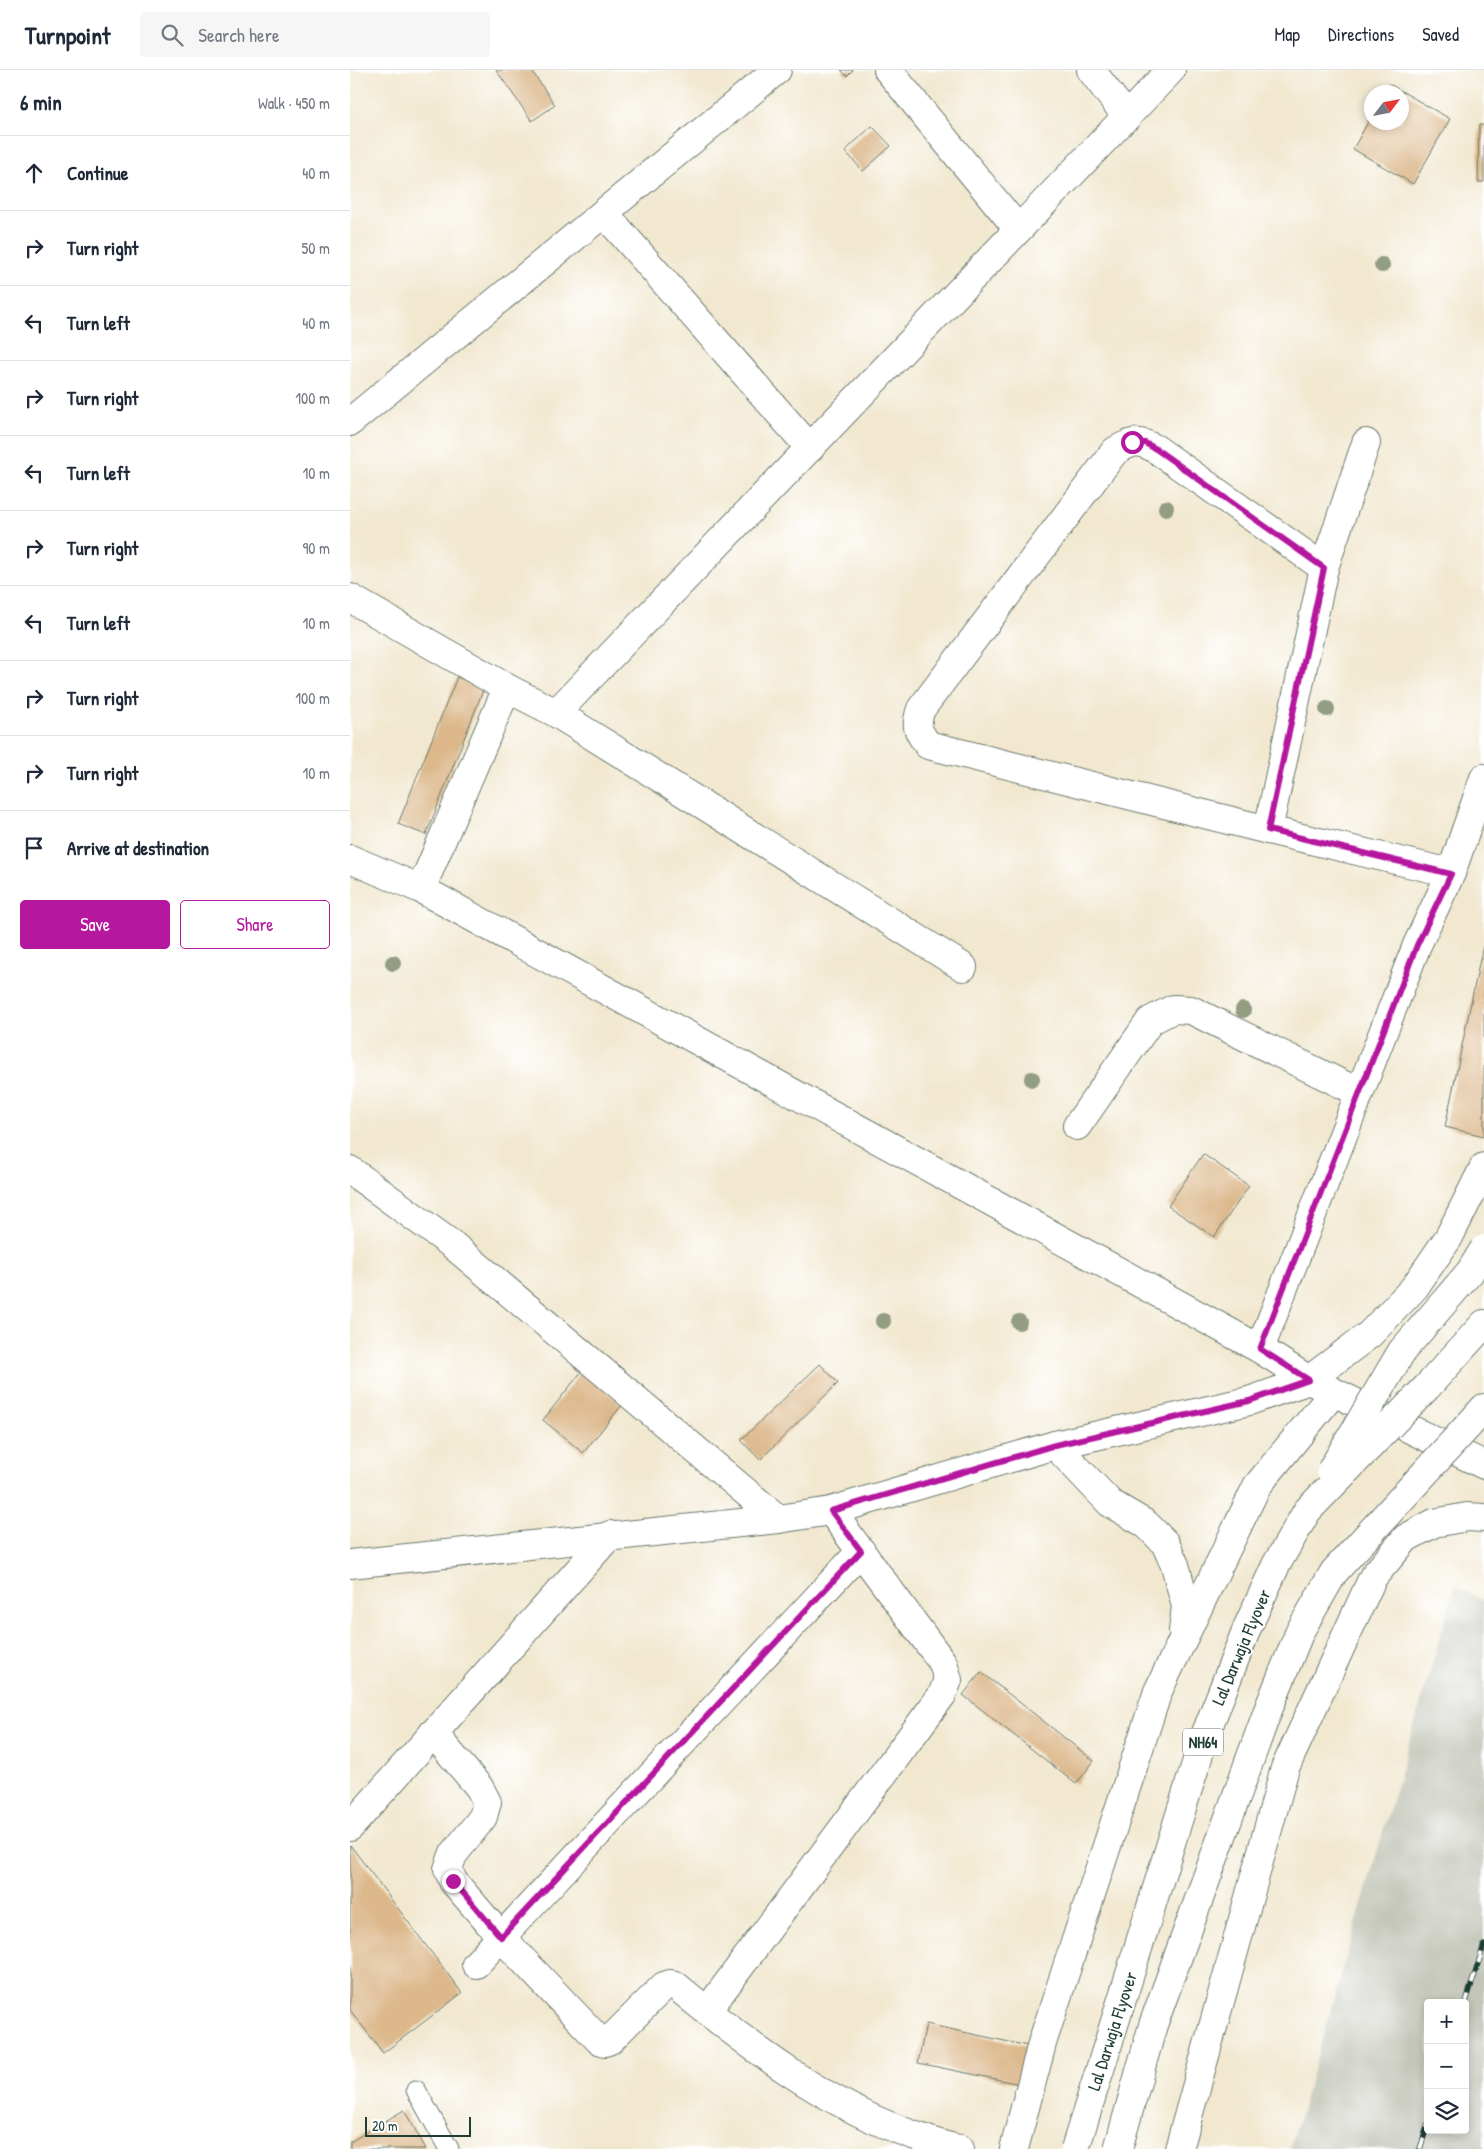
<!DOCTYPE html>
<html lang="en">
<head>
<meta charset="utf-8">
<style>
	body { margin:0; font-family:"Patrick Hand",sans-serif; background:#f6f6f7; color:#1f2937 }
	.controls { position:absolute; right:15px; bottom:15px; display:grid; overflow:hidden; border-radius:5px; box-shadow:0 2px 8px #0003 }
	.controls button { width:45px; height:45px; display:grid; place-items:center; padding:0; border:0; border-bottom:1px solid #e0e1e3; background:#fff; color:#1f2937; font:25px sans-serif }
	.compass { position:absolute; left:1014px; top:15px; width:45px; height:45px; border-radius:50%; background:#fff; box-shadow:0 2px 8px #0003; rotate:58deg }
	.scale { position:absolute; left:15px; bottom:12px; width:106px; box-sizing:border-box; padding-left:5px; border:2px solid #1f3d34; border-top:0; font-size:14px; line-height:18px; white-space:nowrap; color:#1f3d34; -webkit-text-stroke:4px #fff; paint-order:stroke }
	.stop { position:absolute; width:15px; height:15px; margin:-11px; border:4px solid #b5179e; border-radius:50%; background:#fff }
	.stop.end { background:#b5179e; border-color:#fff; box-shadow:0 1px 5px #0008 }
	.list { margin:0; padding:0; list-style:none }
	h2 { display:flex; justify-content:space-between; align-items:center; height:65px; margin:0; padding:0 20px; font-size:21px }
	h2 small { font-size:16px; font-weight:400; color:#747a83 }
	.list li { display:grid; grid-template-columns:32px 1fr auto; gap:15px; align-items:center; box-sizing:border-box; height:75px; padding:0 20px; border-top:1px solid #e0e1e3 }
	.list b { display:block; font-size:19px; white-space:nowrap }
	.list em { font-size:16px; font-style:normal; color:#747a83 }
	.actions { display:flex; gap:10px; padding:15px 20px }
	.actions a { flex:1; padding:11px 0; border:1px solid #b5179e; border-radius:5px; text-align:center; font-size:18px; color:#b5179e }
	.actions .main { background:#b5179e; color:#fff }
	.icon { flex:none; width:28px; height:28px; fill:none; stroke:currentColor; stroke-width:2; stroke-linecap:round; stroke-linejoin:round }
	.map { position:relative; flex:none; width:1134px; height:2079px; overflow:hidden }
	header { display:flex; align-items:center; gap:30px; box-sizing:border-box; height:70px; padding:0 25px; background:#fff; border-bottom:1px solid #e0e1e3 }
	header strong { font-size:24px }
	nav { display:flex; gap:28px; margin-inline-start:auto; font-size:18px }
	.search { width:350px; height:45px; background:#f6f6f7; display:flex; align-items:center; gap:12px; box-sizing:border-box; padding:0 18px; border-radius:5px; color:#747a83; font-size:19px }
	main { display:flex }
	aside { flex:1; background:#fff }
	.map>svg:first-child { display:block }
</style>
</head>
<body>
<header>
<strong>Turnpoint</strong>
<div class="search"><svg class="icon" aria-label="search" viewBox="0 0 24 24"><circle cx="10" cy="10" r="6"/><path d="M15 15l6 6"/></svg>Search here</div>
<nav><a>Map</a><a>Directions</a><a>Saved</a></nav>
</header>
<main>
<aside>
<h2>6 min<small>Walk · 450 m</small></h2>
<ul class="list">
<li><svg class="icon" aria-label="ahead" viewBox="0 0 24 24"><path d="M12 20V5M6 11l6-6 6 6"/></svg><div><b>Continue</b></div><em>40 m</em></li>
<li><svg class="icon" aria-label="right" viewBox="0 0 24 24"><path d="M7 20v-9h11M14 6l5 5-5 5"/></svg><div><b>Turn right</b></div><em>50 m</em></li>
<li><svg class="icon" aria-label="left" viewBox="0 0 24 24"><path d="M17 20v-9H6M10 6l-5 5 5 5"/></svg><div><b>Turn left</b></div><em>40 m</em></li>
<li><svg class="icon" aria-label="right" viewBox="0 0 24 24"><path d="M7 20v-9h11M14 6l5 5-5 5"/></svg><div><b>Turn right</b></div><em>100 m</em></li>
<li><svg class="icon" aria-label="left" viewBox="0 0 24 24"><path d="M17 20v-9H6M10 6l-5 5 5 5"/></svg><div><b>Turn left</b></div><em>10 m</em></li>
<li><svg class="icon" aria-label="right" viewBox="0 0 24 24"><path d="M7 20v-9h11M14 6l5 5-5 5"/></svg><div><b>Turn right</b></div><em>90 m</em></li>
<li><svg class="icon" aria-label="left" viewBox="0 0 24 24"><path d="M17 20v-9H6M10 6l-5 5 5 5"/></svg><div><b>Turn left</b></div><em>10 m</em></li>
<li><svg class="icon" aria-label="right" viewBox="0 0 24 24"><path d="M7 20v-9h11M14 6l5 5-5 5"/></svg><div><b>Turn right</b></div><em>100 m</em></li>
<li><svg class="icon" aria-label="right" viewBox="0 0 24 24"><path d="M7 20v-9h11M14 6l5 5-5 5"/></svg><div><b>Turn right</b></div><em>10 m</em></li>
<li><svg class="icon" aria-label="arrive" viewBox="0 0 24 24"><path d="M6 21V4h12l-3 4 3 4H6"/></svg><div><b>Arrive at destination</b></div></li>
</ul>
<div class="actions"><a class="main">Save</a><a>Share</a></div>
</aside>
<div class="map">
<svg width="1134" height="2079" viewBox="0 0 1134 2079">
	<rect width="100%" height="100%" fill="#fff"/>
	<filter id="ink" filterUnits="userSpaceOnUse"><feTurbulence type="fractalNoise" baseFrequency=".02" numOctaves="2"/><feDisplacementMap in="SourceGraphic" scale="10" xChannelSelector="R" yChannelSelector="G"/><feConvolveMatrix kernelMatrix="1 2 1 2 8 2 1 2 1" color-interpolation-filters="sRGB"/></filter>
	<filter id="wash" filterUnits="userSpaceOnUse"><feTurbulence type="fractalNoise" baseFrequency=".0096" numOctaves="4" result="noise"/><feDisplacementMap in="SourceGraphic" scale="20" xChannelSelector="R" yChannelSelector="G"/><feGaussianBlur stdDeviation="1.12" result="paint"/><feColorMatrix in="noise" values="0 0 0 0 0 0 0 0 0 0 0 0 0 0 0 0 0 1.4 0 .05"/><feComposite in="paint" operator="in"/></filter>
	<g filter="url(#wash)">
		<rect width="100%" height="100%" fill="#f2e8d0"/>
		<path fill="#c3c6b9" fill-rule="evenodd" d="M1105 1516 1134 1531V2079H940ZM1078 1933H1115V2060H1078Z"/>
		<g id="blocks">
			<g fill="#dcb88b">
				<polygon points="146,0 181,0 205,35 182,51"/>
				<polygon points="491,0 503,0 497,6"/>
				<polygon points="1039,14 1100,49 1063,114 1003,79 1022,45 1022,52 1052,52 1052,22 1034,22"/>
				<polygon points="1129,55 1134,55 1134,112 1128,112"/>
				<polygon points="522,56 541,76 513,101 495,81"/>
				<polygon points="107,607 134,618 76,765 48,754"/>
				<polygon points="1133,875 1134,875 1134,1066 1095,1057"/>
				<polygon points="853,1084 899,1116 864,1167 818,1136"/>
				<polygon points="470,1294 488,1313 410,1390 391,1370"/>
				<polygon points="232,1301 272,1335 233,1383 193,1350"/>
				<polygon points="631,1602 744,1691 726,1714 613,1625"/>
				<polygon points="0,1775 112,1923 33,1983 0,1940"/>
				<polygon points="576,1954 678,1976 670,2014 568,1993"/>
				<polygon points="54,2040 76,2079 0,2079 0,2072"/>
			</g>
		</g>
	</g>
	<g filter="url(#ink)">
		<use href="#blocks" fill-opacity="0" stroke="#69796b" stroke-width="1"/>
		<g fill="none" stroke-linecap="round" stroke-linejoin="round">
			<defs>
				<polyline id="lane" points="66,2020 99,2079"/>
				<g id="street">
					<polyline points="538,0 668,159"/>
					<polyline points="741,0 777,47"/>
					<polyline points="254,143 460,378"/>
					<polyline points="0,352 427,0"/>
					<path d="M974 498 806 379C787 369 783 371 765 381L571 639C565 656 567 660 578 675L918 760 1101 803"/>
					<polyline points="0,528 157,618 206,643 613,897"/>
					<polyline points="206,643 821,0"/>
					<polyline points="918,760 974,498 1016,373"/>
					<polyline points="71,819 157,618"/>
					<polyline points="727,1056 800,951 823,939 841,940 1008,1022"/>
					<polyline points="0,1100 104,1176 428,1449"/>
					<polyline points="910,1279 1067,875 1101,803 1134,708"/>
					<path d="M83 1663 129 1717 137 1732 133 1747 103 1785 98 1799 103 1811 151 1867 249 1970 255 1972 260 1970 314 1916 320 1914 325 1915C397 1975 477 2036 566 2066 581 2071 595 2077 610 2079"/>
					<polyline points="0,1757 260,1465"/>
					<polyline points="126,1894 511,1481"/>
					<polyline points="357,1941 592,1625 598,1610 593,1593 481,1441"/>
				</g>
				<g id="secondary">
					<polyline points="0,789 71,819 910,1279 959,1310 1134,1395"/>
					<polyline points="705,1375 760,1433 796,1454 815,1473 825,1495 836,1536 833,1561"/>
					<polyline points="0,1494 428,1449 481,1441 705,1375 899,1331 959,1310 1020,1264 1064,1218 1099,1167 1134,1097"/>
					<polyline points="664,2079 693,1970 808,1621 907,1416 984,1322"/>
					<polyline points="829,2079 935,1698 1023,1507 1056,1468 1084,1453 1117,1447 1134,1448"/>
				</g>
				<g id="highway">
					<polyline points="1077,1317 1134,1254"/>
					<polyline points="1117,1357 1134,1338"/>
				</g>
			</defs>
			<use href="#lane" stroke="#69796b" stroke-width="21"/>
			<use href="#street" stroke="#69796b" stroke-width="30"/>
			<use href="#secondary" stroke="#69796b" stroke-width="30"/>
			<use href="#highway" stroke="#69796b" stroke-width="30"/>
			<use href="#lane" stroke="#fff" stroke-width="19"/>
			<use href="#street" stroke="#fff" stroke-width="28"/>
			<use href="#secondary" stroke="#fff" stroke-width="28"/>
			<use href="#highway" stroke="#fff" stroke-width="28"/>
			<defs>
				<g id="rail">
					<polyline points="1115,1935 1134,1875"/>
					<polyline points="1070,2079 1078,2054"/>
				</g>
			</defs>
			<use href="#rail" stroke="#1f3d34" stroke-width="5.5"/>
			<use href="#rail" stroke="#fff" stroke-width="4" stroke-dasharray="11" stroke-linecap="butt"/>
			<defs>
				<g id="highway-bridge">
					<polyline points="981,1401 1052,1281 1120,1202 1134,1179"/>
					<polyline points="725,2079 854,1668 897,1558 926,1495 957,1441 1077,1317"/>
					<polyline points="768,2079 803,1955 918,1640 950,1561 984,1502 1117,1357"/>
				</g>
			</defs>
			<use href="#highway-bridge" stroke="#69796b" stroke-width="30" stroke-linecap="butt"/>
			<use href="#highway-bridge" stroke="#fff" stroke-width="28"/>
		</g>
		<g fill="#929d82">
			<circle cx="1032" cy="195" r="8"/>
			<circle cx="816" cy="438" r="8"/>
			<circle cx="977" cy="639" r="8"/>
			<circle cx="43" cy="893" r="8"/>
			<circle cx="893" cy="940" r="8"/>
			<circle cx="682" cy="1009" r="8"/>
			<circle cx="533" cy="1251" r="8"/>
			<circle cx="669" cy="1252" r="8"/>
		</g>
	</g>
	<g fill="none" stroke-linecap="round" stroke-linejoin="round" filter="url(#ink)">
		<polyline stroke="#b5179e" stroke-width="6" points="103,1811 151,1867 511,1481 481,1441 705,1375 899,1331 959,1310 910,1279 1067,875 1101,804 918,760 974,498 806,379 795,373 782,372"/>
	</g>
	<g text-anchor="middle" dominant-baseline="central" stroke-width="4" stroke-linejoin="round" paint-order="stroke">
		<rect fill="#fff" stroke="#627771" stroke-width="1" x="833" y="1658.5" width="40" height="27" rx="4"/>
		<g font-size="16" font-weight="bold" fill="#1f3d34">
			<text x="853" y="1672">NH64</text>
		</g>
		<g font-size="18" fill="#1f3d34" stroke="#fff">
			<text transform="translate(891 1577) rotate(-67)">Lal Darwaja Flyover</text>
			<text transform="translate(762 1961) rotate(-72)">Lal Darwaja Flyover</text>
		</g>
	</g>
</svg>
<div class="controls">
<button>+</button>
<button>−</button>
<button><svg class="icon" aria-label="layers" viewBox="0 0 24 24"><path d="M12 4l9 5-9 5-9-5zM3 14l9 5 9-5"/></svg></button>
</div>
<svg class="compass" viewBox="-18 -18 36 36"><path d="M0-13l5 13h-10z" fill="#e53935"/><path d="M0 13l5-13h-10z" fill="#747a83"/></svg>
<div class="scale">20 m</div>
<div class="stop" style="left:782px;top:372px"></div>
<div class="stop end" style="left:103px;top:1811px"></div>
</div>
</main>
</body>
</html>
